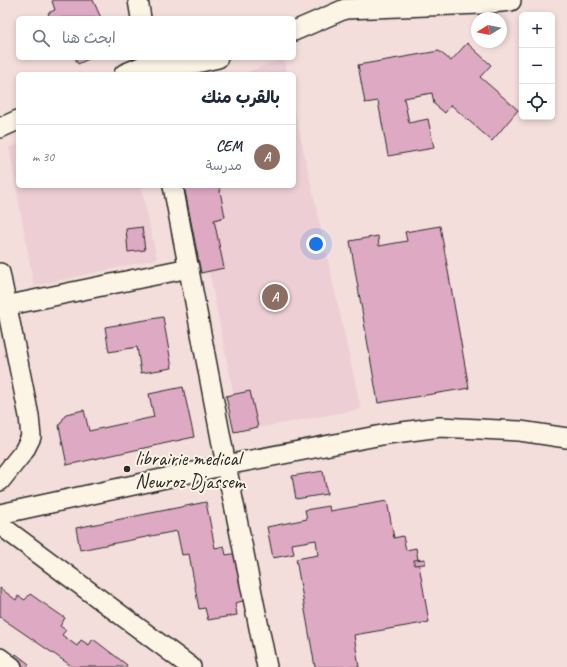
<!DOCTYPE html>
<html lang="ar">
<head>
<meta charset="utf-8">
<style>
	body { margin:0; font-family:Caveat,"Playpen Sans Arabic",sans-serif; background:#f6f6f7; color:#1f2937; direction:rtl }
	.controls { position:absolute; right:12px; top:12px; display:grid; overflow:hidden; border-radius:6px; box-shadow:0 2px 6px #0003 }
	.controls button { width:36px; height:36px; display:grid; place-items:center; padding:0; border:0; border-bottom:1px solid #e0e1e3; background:#fff; color:#1f2937; font:20px sans-serif }
	.compass { position:absolute; left:471px; top:12px; width:36px; height:36px; border-radius:50%; background:#fff; box-shadow:0 2px 6px #0003; rotate:260deg }
	.you { position:absolute; left:316px; top:244px; width:14px; height:14px; margin:-10px; border:3px solid #fff; border-radius:50%; background:#1a73e8; box-shadow:0 0 0 6px #1a73e833 }
	.badge { display:grid; place-items:center; width:26px; height:26px; border-radius:50%; background:#ea580c; color:#fff; font-size:13px; font-weight:700 }
	.pin { position:absolute; translate:-50% -50%; border:2px solid #fff; box-shadow:0 1px 4px #0006 }
	.list { margin:0; padding:0; list-style:none }
	h2 { display:flex; justify-content:space-between; align-items:center; height:52px; margin:0; padding:0 16px; font-size:17px }
	h2 small { font-size:13px; font-weight:400; color:#747a83 }
	.list li { display:grid; grid-template-columns:26px 1fr auto; gap:12px; align-items:center; box-sizing:border-box; height:64px; padding:0 16px; border-top:1px solid #e0e1e3 }
	.list b { display:block; font-size:15px; white-space:nowrap }
	.list p { margin:0; font-size:13px; white-space:nowrap; color:#747a83 }
	.list em { font-size:13px; font-style:normal; color:#747a83 }
	.icon { flex:none; width:22px; height:22px; fill:none; stroke:currentColor; stroke-width:2; stroke-linecap:round; stroke-linejoin:round }
	.map { position:relative; flex:none; width:567px; height:667px; overflow:hidden; direction:ltr }
	.search { position:absolute; background:#fff; box-shadow:0 2px 6px #0003; left:16px; top:16px; width:280px; height:44px; display:flex; align-items:center; gap:10px; box-sizing:border-box; padding:0 14px; border-radius:6px; color:#747a83; font-size:15px }
	.panel { position:absolute; background:#fff; box-shadow:0 2px 6px #0003; left:16px; top:72px; width:280px; height:116px; border-radius:6px; direction:rtl }
	.map>svg:first-child { display:block }
</style>
</head>
<body>
<div class="map">
<svg width="567" height="667" viewBox="0 0 567 667">
	<rect width="100%" height="100%" fill="#f3dedb"/>
	<filter id="ink" filterUnits="userSpaceOnUse"><feTurbulence type="fractalNoise" baseFrequency=".025" numOctaves="2"/><feDisplacementMap in="SourceGraphic" scale="8" xChannelSelector="R" yChannelSelector="G"/><feConvolveMatrix kernelMatrix="1 2 1 2 8 2 1 2 1" color-interpolation-filters="sRGB"/></filter>
	<g filter="url(#ink)">
		<g fill="#edced4">
			<polygon points="283,58 286,74 243,74"/>
			<polygon points="294,108 361,409 241,431 192,186 294,186"/>
			<polygon points="18,144 18,186 141,186 157,259 34,286 9,147"/>
		</g>
		<g fill="#dea9c3" stroke="#2b2b2b">
			<polygon points="55,0 93,0 101,18 50,18 48,13 55,10 52,1"/>
			<polygon points="467,43 491,65 480,77 518,110 492,141 451,105 445,113 434,104 432,93 404,98 409,123 428,119 434,148 388,156 378,101 365,103 358,65 439,51 451,61"/>
			<polygon points="75,58 91,58 78,64"/>
			<polygon points="184,186 212,186 212,188 219,186 225,217 214,220 224,268 201,273"/>
			<polygon points="440,226 469,388 378,403 350,241 378,236 379,246 407,241 405,232"/>
			<polygon points="142,227 145,250 128,252 126,229"/>
			<polygon points="163,317 172,368 141,373 137,347 109,352 105,327"/>
			<polygon points="183,387 194,437 67,465 59,426 66,414 84,410 89,431 154,417 149,394"/>
			<polygon points="250,391 258,427 234,432 226,396"/>
			<polygon points="323,471 327,494 296,499 292,476"/>
			<polygon points="387,501 394,538 403,536 406,550 416,548 429,622 354,635 359,667 315,667 296,559 318,555 316,540 292,544 294,554 273,558 267,527 307,519 305,510 329,506 330,511"/>
			<polygon points="206,502 215,548 224,546 226,555 238,553 247,600 235,603 237,615 208,620 205,608 199,609 189,554 182,555 177,531 80,550 76,528"/>
			<polygon points="425,559 425,564 414,565 414,560"/>
			<polygon points="0,588 16,600 18,596 25,600 30,594 65,618 60,626 66,630 62,635 77,646 81,640 89,645 93,639 127,665 126,667 73,667 0,617"/>
			<polygon points="16,654 29,664 27,667 17,667 10,662"/>
		</g>
		<g fill="none" stroke-linecap="round" stroke-linejoin="round">
			<defs>
				<g id="street">
					<polyline points="138,0 141,18"/>
					<polyline points="294,31 345,9 481,4 511,1"/>
					<polyline points="124,74 150,63 179,67 218,58"/>
					<polyline points="0,128 18,120"/>
					<polyline points="173,186 226,465 267,667"/>
					<polyline points="0,273 29,416 31,437 24,451 0,481"/>
					<polyline points="0,307 189,268"/>
					<polyline points="0,514 226,465 387,434 440,427 520,431 567,438"/>
					<polyline points="0,525 191,667"/>
					<polyline points="0,658 12,667"/>
				</g>
			</defs>
			<use href="#street" stroke="#2b2b2b" stroke-width="22"/>
			<use href="#street" stroke="#fcf5e5" stroke-width="19"/>
		</g>
	</g>
	<circle fill="#2b2b2b" stroke="#fcf5e5" stroke-width="1.5" cx="127" cy="469" r="4"/>
	<g text-anchor="middle" dominant-baseline="central" stroke-width="4" stroke-linejoin="round" paint-order="stroke">
		<g font-size="20" fill="#2b2b2b" stroke="#fcf5e5" text-anchor="start">
			<text x="135" y="458">librairie medical<tspan x="135" dy="23">Newroz Djassem</tspan></text>
		</g>
	</g>
</svg>
<div class="controls">
<button>+</button>
<button>−</button>
<button><svg class="icon" aria-label="locate" viewBox="0 0 24 24"><circle cx="12" cy="12" r="6"/><path d="M12 2v4M12 18v4M2 12h4M18 12h4"/></svg></button>
</div>
<svg class="compass" viewBox="-18 -18 36 36"><path d="M0-13l5 13h-10z" fill="#e53935"/><path d="M0 13l5-13h-10z" fill="#747a83"/></svg>
<div class="you"></div>
<div class="pin badge" style="left:275px;top:297px;background:#8d6e63">A</div>
<div class="search"><svg class="icon" aria-label="search" viewBox="0 0 24 24"><circle cx="10" cy="10" r="6"/><path d="M15 15l6 6"/></svg>ابحث هنا</div>
<section class="panel">
<h2>بالقرب منك<small></small></h2>
<ul class="list">
<li><span class="badge" style="background:#8d6e63">A</span><div><b>CEM</b><p>مدرسة</p></div><em>30 m</em></li>
</ul>
</section>
</div>
</body>
</html>
